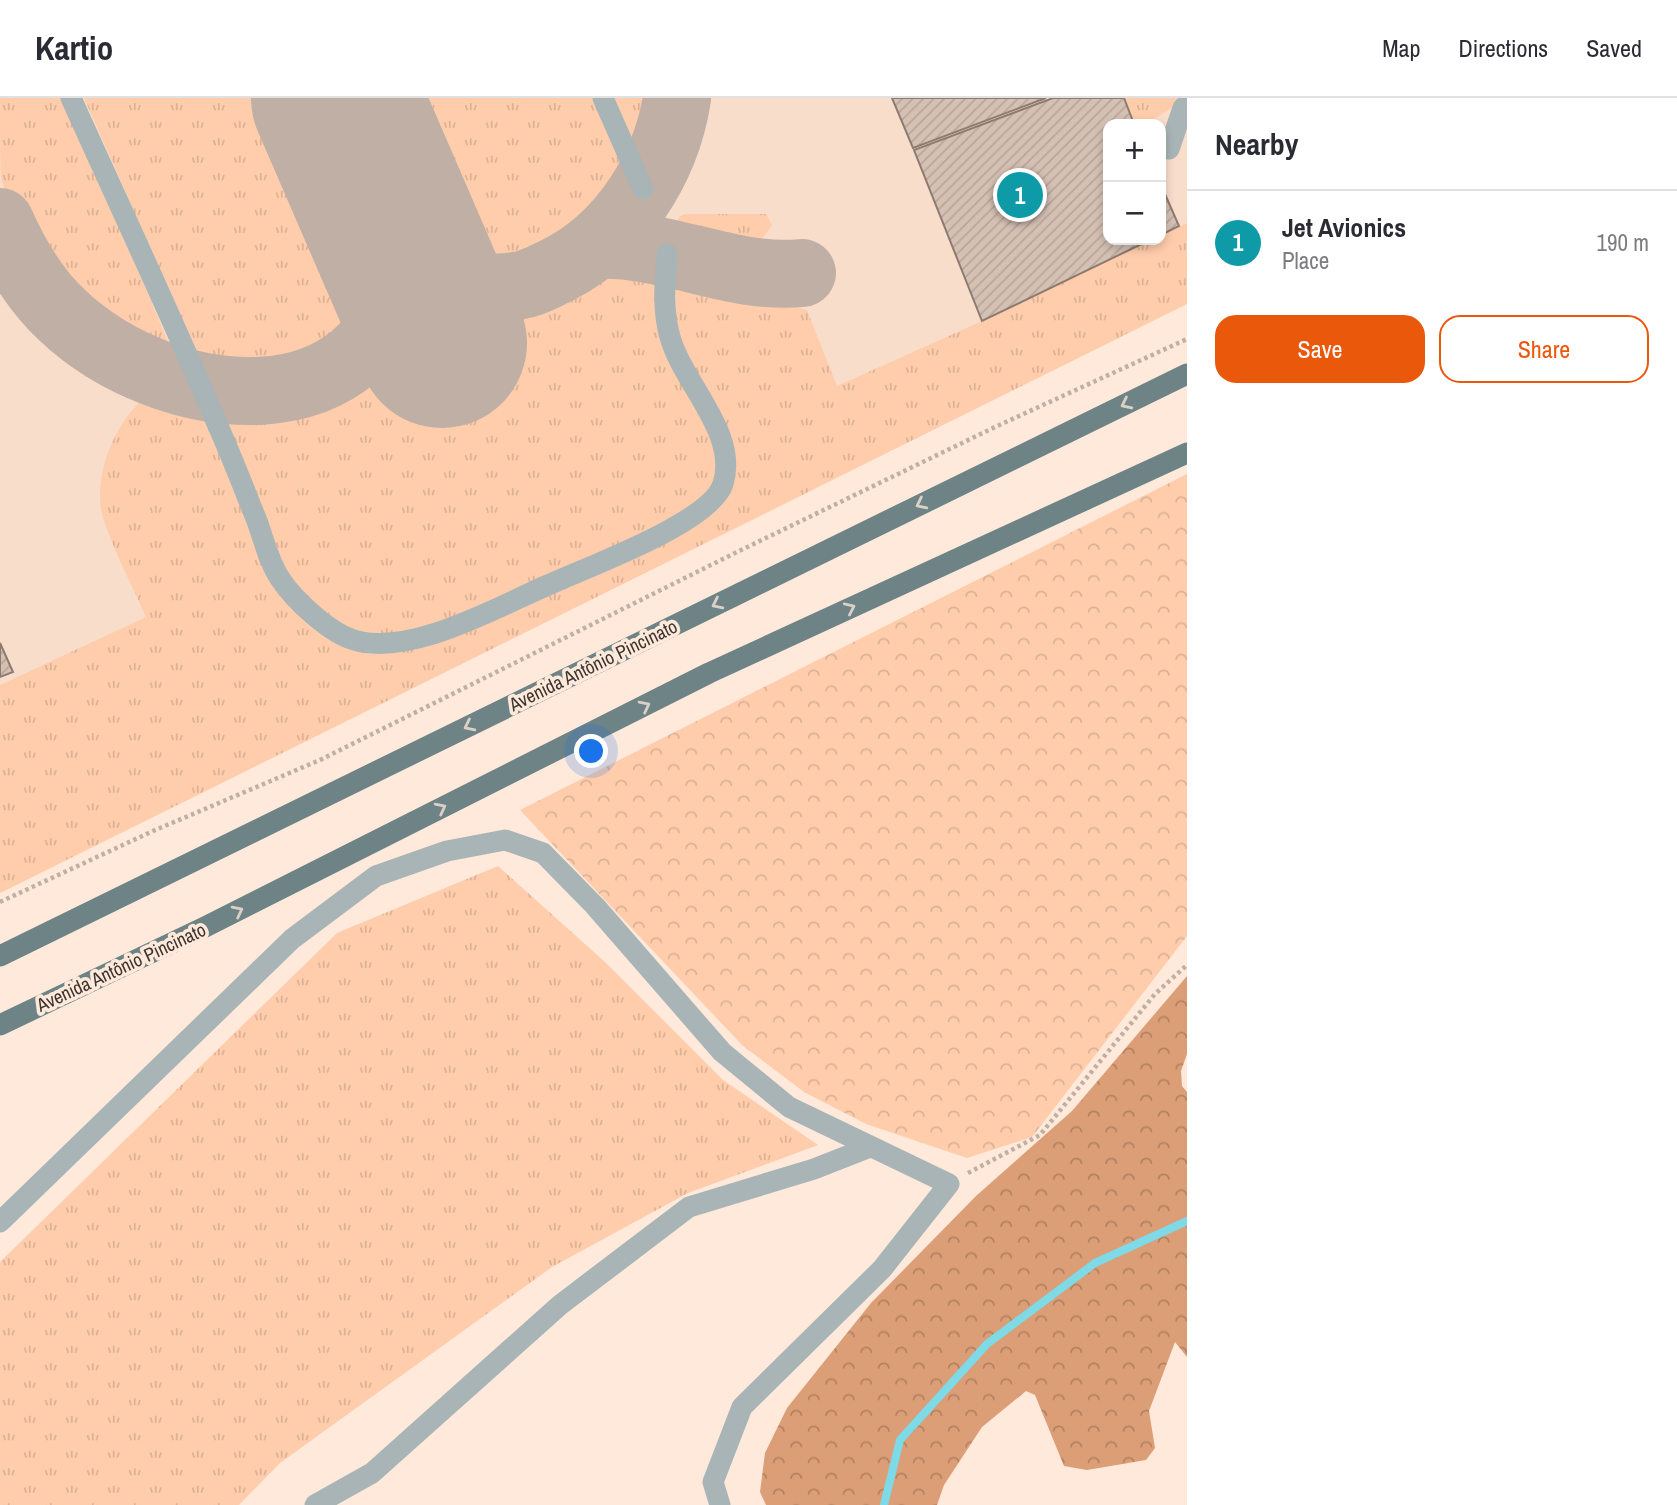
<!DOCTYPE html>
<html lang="en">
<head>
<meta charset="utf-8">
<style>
	body { margin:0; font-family:"Archivo Narrow",sans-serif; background:#f7f7f7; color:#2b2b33 }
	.controls { position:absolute; right:21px; top:21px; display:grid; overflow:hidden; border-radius:14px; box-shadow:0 4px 10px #0003 }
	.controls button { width:63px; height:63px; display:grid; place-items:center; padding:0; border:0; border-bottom:2px solid #e1e1e2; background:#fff; color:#2b2b33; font:35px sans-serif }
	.you { position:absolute; left:592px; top:654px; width:24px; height:24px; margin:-18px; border:5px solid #fff; border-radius:50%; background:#1a73e8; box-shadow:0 0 0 10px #1a73e833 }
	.badge { display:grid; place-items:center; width:46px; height:46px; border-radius:50%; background:#ea580c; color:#fff; font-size:23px; font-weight:700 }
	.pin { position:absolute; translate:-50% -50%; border:4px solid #fff; box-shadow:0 2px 7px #0006 }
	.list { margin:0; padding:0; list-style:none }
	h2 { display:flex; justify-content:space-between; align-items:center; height:91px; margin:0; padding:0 28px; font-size:30px }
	h2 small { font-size:23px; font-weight:400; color:#7c7c81 }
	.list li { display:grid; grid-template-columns:46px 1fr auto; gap:21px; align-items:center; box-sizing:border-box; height:105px; padding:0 28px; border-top:2px solid #e1e1e2 }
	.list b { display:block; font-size:26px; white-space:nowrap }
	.list p { margin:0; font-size:23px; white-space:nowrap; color:#7c7c81 }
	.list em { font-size:23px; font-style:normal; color:#7c7c81 }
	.actions { display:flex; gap:14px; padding:21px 28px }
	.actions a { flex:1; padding:16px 0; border:2px solid #ea580c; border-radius:21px; text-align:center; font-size:24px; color:#ea580c }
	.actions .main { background:#ea580c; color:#fff }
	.map { position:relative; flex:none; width:1187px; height:1407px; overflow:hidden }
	header { display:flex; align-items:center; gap:42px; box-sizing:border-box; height:98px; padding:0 35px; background:#fff; border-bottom:2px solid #e1e1e2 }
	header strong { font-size:33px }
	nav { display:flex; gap:38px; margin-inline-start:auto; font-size:24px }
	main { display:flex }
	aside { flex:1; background:#fff }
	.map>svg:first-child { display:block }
</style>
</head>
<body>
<header>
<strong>Kartio</strong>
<nav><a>Map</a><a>Directions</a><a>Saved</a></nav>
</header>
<main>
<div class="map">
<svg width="1187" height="1407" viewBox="0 0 1187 1407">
	<defs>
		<pattern id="grass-tufts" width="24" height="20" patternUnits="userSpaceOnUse" patternTransform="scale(1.75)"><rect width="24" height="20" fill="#ffcdac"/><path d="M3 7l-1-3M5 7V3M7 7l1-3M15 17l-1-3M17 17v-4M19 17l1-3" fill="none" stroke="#dcb194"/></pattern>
		<pattern id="forest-crowns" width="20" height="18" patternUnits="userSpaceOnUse" patternTransform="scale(1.75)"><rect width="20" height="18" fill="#db9e76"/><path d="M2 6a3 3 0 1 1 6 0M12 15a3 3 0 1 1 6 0" fill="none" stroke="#b38261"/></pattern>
		<pattern id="park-crowns" width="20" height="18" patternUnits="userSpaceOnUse" patternTransform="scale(1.75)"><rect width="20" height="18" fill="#ffcdac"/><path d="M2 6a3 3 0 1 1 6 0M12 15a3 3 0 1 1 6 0" fill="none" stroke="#dcb194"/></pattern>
		<pattern id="building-hatch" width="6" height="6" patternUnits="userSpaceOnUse" patternTransform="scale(1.75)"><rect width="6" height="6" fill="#d5c1b4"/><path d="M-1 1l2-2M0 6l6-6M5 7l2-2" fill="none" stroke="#b8a69b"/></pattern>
	</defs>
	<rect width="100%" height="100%" fill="#fee9db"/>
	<path fill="#f9ddcb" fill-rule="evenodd" d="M0 0H1187V206L0 795ZM1108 26H1161V142H1108Z"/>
	<g fill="url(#grass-tufts)">
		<path d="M0 0H66L175 260C97 238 48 189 16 115 11 103 4 92 1 80 0 64 0 19 0 0Z"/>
		<path d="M84 0H274L354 185C349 273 271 275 202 268Z"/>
		<path d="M400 0H596L628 74C621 94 604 111 588 125 545 165 499 176 456 129Z"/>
		<polygon points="610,0 660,0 640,56 631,48"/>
		<polygon points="1124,0 1181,0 1173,9 1147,26 1134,26"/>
		<polygon points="688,116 766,116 772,127 760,144 745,150 685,136 675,127 680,118"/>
		<path d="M1187 125V206L0 795V587L146 519C132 487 114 454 103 420 91 380 116 318 150 296L201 309 262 464 334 539 414 549 729 393 675 222 676 183 790 206 807 212 837 288 982 223 1150 142H1161V137Z"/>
		<path d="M605 174 655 177 709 330 717 368 712 388 690 410 667 425 470 515 390 537 349 531 326 517 284 475 217 311C288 316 323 302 387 276L389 278 551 203 594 176Z"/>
		<polygon points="498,768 605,864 723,982 818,1047 688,1095 552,1169 280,1365 239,1407 0,1407 0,1164 337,835"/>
	</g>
	<polygon fill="url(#forest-crowns)" points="1187,878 1187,956 1181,973 1182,988 1187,994 1187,1259 1175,1244 1149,1313 1155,1350 1146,1362 1087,1372 1064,1368 1035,1297 1026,1293 982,1329 944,1387 937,1407 766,1407 760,1394 765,1355 787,1310 871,1205 976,1098 1072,1013"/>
	<polygon fill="url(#park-crowns)" points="1187,376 1187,838 1032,1039 967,1060 866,1026 804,994 742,947 520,712"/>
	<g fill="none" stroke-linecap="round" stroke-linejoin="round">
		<polyline stroke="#7ddae6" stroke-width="8" points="884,1407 900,1342 987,1246 1095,1165 1187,1123"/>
		<g stroke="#c0afa4" stroke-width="68">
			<path d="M0 124C15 158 35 192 62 217 165 315 377 340 405 160 415 166 426 174 437 178 462 188 495 193 521 187 534 185 545 178 556 173 621 141 666 71 677 0"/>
			<path d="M597 147C667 144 732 182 802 175"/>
		</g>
		<polyline stroke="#c0afa4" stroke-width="170" points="336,0 442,245"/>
	</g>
	<g fill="url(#building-hatch)" stroke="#8e7b6f" stroke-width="2">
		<polygon points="892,0 1046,0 913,50"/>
		<polygon points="1053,0 1124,0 1134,26 1108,26 1108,142 1150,142 982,223 914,52"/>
		<polygon points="1161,87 1179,128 1161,137"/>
		<polygon points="0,545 13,574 0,579"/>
	</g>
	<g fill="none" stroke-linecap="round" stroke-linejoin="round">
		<g stroke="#c0afa3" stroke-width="4.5" stroke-dasharray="3.5 3.5" stroke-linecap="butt">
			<polyline points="0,804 153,733 320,662 735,455 995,329 1187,241"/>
			<polyline points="968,1075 1040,1037 1155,896 1187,867"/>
		</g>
		<g stroke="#a8b4b5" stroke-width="21">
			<path d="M71 0C120 109 171 217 218 328 232 359 244 391 257 423 264 442 269 465 281 482 295 503 330 535 354 542 410 559 497 509 548 487 587 469 710 425 723 386 739 335 683 286 670 239 662 211 665 184 667 156"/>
			<polyline points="603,0 643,91"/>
			<polyline points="1169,51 1183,10 1187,7"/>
			<polyline points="0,1124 292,841 376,778 447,753 505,742 543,755 595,808 722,954 789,1009 949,1086 882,1171 742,1309 713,1384 720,1407"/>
			<polyline points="315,1407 372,1375 560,1207 689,1109 814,1071 870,1049"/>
		</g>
		<g stroke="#6d8386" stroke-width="21">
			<polyline points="0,858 1187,276"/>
			<polyline points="0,927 205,829 709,575 1187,355"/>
		</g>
	</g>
	<defs><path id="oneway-chevron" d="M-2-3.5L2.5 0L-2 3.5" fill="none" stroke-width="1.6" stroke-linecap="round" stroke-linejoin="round" transform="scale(1.75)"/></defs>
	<g stroke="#dad0c6">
		<use href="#oneway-chevron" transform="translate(1126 306) rotate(154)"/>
		<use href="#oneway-chevron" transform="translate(921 406) rotate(154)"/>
		<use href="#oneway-chevron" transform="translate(717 506) rotate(154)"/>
		<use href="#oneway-chevron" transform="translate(850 510) rotate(-25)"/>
		<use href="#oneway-chevron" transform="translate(645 608) rotate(-27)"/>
		<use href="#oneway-chevron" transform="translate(469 628) rotate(154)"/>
		<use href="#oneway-chevron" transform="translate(441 710) rotate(-27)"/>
		<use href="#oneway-chevron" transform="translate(238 813) rotate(-27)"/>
	</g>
	<g text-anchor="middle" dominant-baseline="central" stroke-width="7" stroke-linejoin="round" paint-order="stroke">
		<g font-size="19" fill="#3e3530" stroke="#fee9db">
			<text transform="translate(593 567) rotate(-26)">Avenida Antônio Pincinato</text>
			<text transform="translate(121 869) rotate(-25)">Avenida Antônio Pincinato</text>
		</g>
	</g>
</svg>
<div class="controls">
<button>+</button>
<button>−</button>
</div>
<div class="you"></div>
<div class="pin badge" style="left:1020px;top:97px;background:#0f9aa8">1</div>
</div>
<aside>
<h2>Nearby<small></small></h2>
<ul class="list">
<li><span class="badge" style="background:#0f9aa8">1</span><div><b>Jet Avionics</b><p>Place</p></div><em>190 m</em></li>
</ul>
<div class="actions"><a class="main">Save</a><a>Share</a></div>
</aside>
</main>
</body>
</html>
